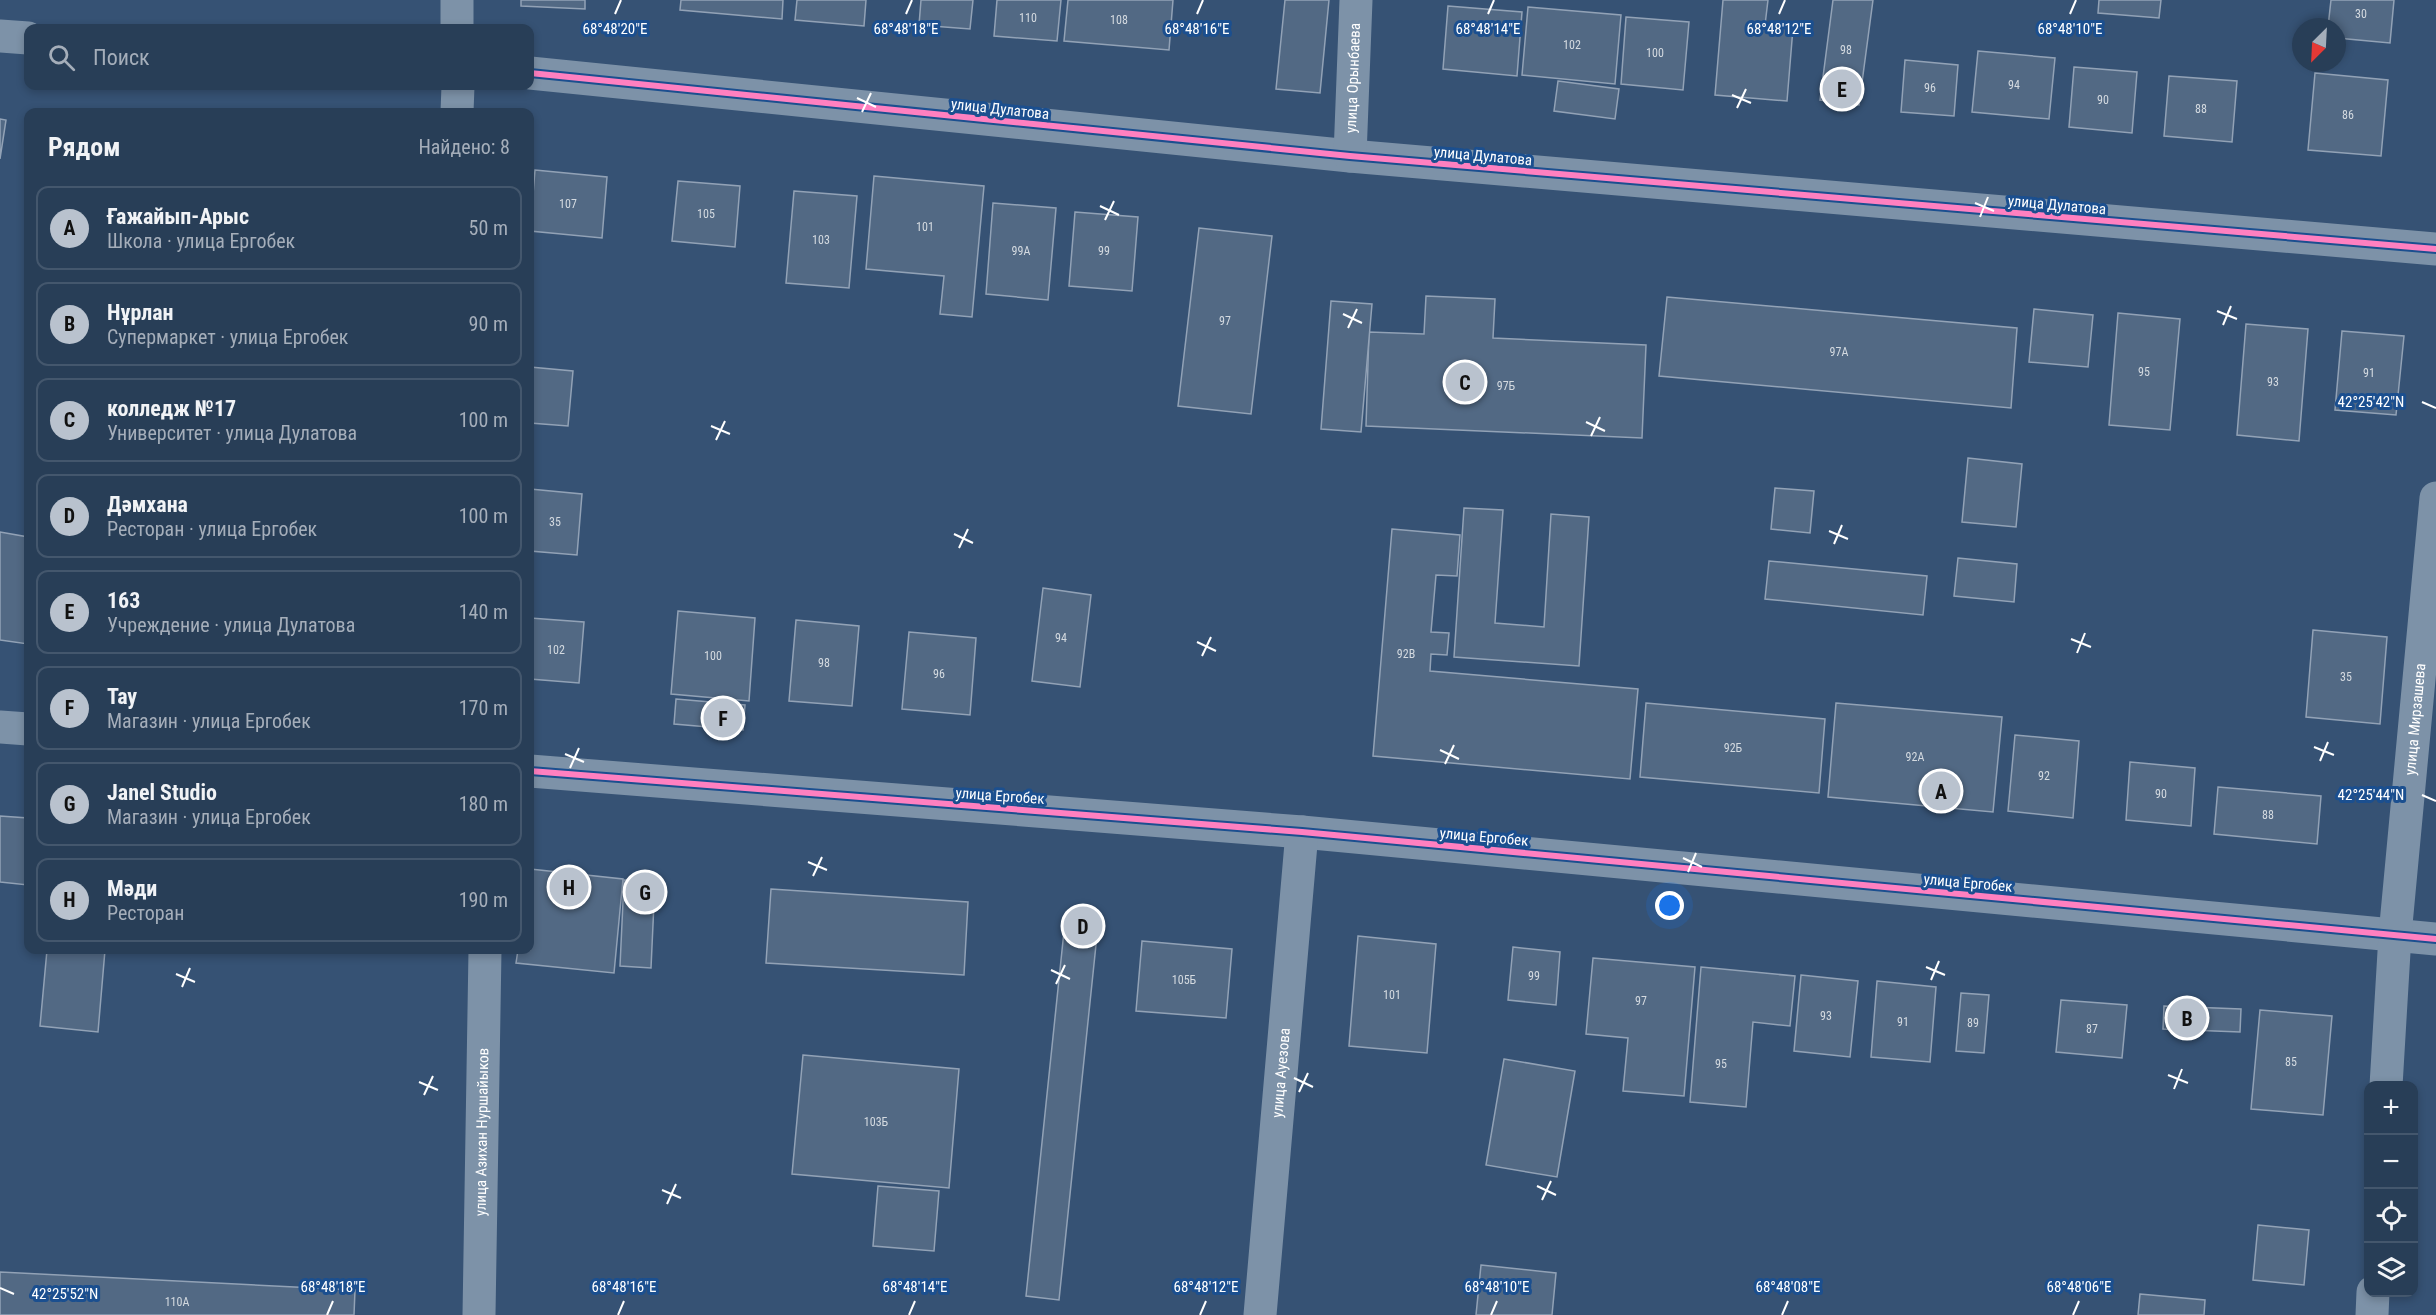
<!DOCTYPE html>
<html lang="ru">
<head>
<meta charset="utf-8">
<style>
	body { margin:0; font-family:"Roboto Condensed",sans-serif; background:#344961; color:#f1f3f6 }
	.controls { position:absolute; right:18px; bottom:18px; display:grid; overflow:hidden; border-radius:12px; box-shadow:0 3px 9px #0003 }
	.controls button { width:54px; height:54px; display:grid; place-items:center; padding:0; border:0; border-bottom:2px solid #44576d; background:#283e57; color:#f1f3f6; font:30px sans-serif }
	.compass { position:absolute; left:2292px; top:18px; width:54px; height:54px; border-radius:50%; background:#283e57; box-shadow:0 3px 9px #0003; rotate:204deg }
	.you { position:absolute; left:1670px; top:906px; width:21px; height:21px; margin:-15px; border:4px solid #fff; border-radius:50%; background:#1a73e8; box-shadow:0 0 0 9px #1a73e833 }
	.badge { display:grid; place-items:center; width:39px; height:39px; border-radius:50%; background:#b9c2ce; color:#111; font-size:20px; font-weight:700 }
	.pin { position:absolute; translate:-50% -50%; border:3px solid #fff; box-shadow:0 2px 6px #0006 }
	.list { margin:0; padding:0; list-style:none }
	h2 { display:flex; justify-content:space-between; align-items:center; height:78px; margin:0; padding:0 24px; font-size:26px }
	h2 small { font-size:20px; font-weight:400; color:#a5aeba }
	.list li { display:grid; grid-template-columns:39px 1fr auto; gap:18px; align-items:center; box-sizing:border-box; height:84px; margin:0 12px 12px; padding:0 12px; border:2px solid #44576d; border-radius:12px }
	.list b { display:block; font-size:22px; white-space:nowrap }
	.list p { margin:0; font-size:20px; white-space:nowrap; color:#a5aeba }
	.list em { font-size:20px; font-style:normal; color:#a5aeba }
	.icon { flex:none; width:33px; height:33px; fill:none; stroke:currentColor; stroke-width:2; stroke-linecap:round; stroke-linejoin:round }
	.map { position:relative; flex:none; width:2436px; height:1315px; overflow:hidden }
	.search { position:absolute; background:#283e57; box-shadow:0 3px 9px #0003; left:24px; top:24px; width:510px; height:66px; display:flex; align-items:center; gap:15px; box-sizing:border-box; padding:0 21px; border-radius:12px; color:#a5aeba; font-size:22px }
	.panel { position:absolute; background:#283e57; box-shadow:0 3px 9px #0003; left:24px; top:108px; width:510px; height:846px; border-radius:12px }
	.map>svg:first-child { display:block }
</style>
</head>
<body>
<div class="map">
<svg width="2436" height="1315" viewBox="0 0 2436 1315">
	<rect width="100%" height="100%" fill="#365274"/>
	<g fill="#526984" stroke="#92a2b6" stroke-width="1.5">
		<polygon points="521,0 585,0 585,9 521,6"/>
		<polygon points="681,0 783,0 782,19 680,10"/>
		<polygon points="797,0 866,0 864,26 795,20"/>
		<polygon points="921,0 973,0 970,29 919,25"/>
		<polygon points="997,0 1061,0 1057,41 994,36"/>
		<polygon points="1068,0 1173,0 1169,50 1064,41"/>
		<polygon points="1285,0 1329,0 1320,93 1276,89"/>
		<polygon points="1723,0 1768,0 1765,25 1793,28 1787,101 1715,95"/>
		<polygon points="1833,0 1873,0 1859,105 1820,100"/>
		<polygon points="2099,0 2161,0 2159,18 2098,13"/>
		<polygon points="2331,0 2394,0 2390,43 2337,38 2337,27 2328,27"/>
		<polygon points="1448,6 1522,12 1517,76 1443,69"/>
		<polygon points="1528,7 1621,15 1615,84 1522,75"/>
		<polygon points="1626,17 1689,22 1683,90 1621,84"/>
		<polygon points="1978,51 2055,58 2049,119 1972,112"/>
		<polygon points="1905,60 1958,65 1954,116 1901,112"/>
		<polygon points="2074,67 2137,72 2132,133 2069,127"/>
		<polygon points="2315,73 2388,80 2381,156 2308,150"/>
		<polygon points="2169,76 2237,81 2232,142 2164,136"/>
		<polygon points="1558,81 1619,89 1615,119 1554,111"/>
		<polygon points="0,119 6,120 0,159"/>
		<polygon points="535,170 607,177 602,238 530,231"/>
		<polygon points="874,176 984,186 972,317 940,314 944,276 866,269"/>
		<polygon points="678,181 740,186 735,247 672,241"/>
		<polygon points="794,191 857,196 849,288 786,283"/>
		<polygon points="993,203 1056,208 1048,300 986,294"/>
		<polygon points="1075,212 1138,217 1132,291 1069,286"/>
		<polygon points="1199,228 1272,236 1251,414 1178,406"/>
		<polygon points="1426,296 1495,299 1493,338 1646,345 1642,438 1366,426 1369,332 1424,334"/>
		<polygon points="1667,297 2017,328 2011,408 1659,376"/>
		<polygon points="1331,301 1372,304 1361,432 1321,429"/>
		<polygon points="2034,309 2093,315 2088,367 2029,362"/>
		<polygon points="2118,313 2180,319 2170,430 2109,425"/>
		<polygon points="2246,324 2308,329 2299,441 2237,435"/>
		<polygon points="2342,331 2404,336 2396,415 2335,410"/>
		<polygon points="530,367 573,371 568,426 530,423"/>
		<polygon points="1968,458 2022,464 2016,527 1962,522"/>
		<polygon points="1775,488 1814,491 1810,533 1771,529"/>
		<polygon points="530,489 582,494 577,555 530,551"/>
		<polygon points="1464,508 1503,510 1495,623 1544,627 1551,514 1589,517 1579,666 1454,657"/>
		<polygon points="1392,529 1460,535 1457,576 1436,575 1431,632 1449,633 1447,655 1431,654 1430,671 1638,689 1630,779 1373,756"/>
		<polygon points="0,532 28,537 28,644 0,640"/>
		<polygon points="1958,558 2017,564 2014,602 1954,596"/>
		<polygon points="1769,561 1927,576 1923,615 1765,599"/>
		<polygon points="1043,588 1091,595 1080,687 1032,681"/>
		<polygon points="678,611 755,618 749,701 671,694"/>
		<polygon points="530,618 584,622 579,683 530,679"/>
		<polygon points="796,620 859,626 852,706 789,701"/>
		<polygon points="2313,630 2387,637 2380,724 2306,717"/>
		<polygon points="909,632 976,638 970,715 902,709"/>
		<polygon points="676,699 745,705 743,730 674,724"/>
		<polygon points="1646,703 1825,719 1819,793 1640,777"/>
		<polygon points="1836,703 2002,717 1993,812 1828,797"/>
		<polygon points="2015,735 2079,741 2073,818 2008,811"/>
		<polygon points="2130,762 2195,768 2191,826 2126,820"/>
		<polygon points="2218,787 2321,796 2317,844 2214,834"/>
		<polygon points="0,816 28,818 28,885 0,882"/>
		<polygon points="530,869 623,879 614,973 516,963 518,950 530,950"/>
		<polygon points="624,880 655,881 651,968 620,966"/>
		<polygon points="771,889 968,902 964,975 766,963"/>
		<polygon points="1066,912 1099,916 1059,1300 1026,1296"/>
		<polygon points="1358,936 1436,944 1427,1053 1349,1046"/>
		<polygon points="1142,941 1232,949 1226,1018 1136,1011"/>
		<polygon points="1513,947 1560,952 1556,1005 1508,1000"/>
		<polygon points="47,950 105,950 98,1032 40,1026"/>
		<polygon points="1593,958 1695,967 1684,1096 1623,1091 1628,1038 1586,1034"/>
		<polygon points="1701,967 1795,976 1790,1026 1753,1022 1746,1107 1690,1102"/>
		<polygon points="1801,975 1858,981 1850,1057 1794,1051"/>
		<polygon points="1877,981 1936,987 1930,1062 1871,1057"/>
		<polygon points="1961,993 1989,995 1984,1053 1956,1051"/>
		<polygon points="2061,1000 2127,1005 2122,1058 2056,1052"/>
		<polygon points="2164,1006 2241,1009 2240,1032 2163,1029"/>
		<polygon points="2260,1010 2332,1016 2323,1115 2251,1109"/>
		<polygon points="803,1055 959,1069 949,1188 792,1174"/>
		<polygon points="1504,1059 1575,1071 1557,1177 1486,1165"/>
		<polygon points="878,1186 939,1191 934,1251 873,1246"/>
		<polygon points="2258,1225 2309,1230 2304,1285 2253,1280"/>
		<polygon points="1481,1265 1556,1273 1552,1315 1476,1315"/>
		<polygon points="0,1272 355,1290 354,1315 0,1315"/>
		<polygon points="2140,1294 2205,1300 2204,1315 2138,1315"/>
	</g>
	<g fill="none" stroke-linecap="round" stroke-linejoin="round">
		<g stroke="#7d92a8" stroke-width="33">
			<polyline points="457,0 457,28"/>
			<polyline points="0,36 28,38"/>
			<polyline points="530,73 1350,156 2436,249"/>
			<polyline points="457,112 458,86"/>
			<path id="s1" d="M1350 156 1356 0"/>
			<polyline points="0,727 28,729"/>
			<polyline points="530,771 1302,832 2436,939"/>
			<path id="s2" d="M2386 1086 2395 935 2436 498"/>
			<path id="s3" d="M479 1315 485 950"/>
			<path id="s4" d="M1260 1315 1302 832"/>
			<polyline points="2372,1315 2373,1292"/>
		</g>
		<defs>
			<g id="cycleway">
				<polyline points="530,73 1350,156 2436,249"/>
				<polyline points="530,771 1302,832 2436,939"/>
			</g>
		</defs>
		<use href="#cycleway" stroke="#1b4f8f" stroke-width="10"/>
		<use href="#cycleway" stroke="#ff80c0" stroke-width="6"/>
	</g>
	<path fill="none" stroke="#fff" stroke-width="2" d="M615 14 621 0M906 14 912 0M1197 14 1203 0M1488 14 1494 0M1779 14 1785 0M2070 14 2076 0M1732 95 1751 103M857 98 876 107M1737 108 1746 89M862 112 871 93M1975 203 1994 211M1100 206 1119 215M1980 217 1988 197M1105 220 1114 201M2217 311 2237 319M1343 314 1362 323M2223 325 2231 306M1348 328 1357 309M2422 402 2436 408M1586 422 1605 431M711 426 730 434M1591 436 1600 417M716 440 725 421M1829 531 1848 539M954 534 973 543M1834 544 1842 525M959 548 968 529M2071 639 2091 647M1197 642 1216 651M2077 653 2085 633M1202 656 1211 637M2314 747 2334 755M1440 750 1459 759M565 754 584 762M2320 761 2328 742M1445 764 1454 745M570 768 579 748M2422 795 2436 801M1683 858 1702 867M808 862 827 870M1688 872 1696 853M813 876 822 857M1926 967 1945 975M1051 970 1070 979M176 974 195 982M1931 980 1939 961M1056 984 1065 965M182 987 190 968M2168 1075 2188 1083M1294 1078 1313 1087M419 1082 438 1090M2174 1089 2182 1069M1299 1092 1308 1073M424 1095 433 1076M1537 1186 1556 1195M662 1190 681 1198M1542 1200 1551 1181M667 1204 676 1184M0 1288 14 1294M327 1315 333 1301M618 1315 624 1301M909 1315 915 1301M1200 1315 1206 1301M1491 1315 1497 1301M1782 1315 1788 1301M2073 1315 2079 1301"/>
	<g text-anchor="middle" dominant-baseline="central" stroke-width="6" stroke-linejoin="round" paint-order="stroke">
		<g font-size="12" fill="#d4dae0">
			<text x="2361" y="14">30</text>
			<text x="1028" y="18">110</text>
			<text x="1119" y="20">108</text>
			<text x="1572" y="45">102</text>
			<text x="1846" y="50">98</text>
			<text x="1655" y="53">100</text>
			<text x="2014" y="85">94</text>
			<text x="1930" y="88">96</text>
			<text x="2103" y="100">90</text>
			<text x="2201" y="109">88</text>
			<text x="2348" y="115">86</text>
			<text x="568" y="204">107</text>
			<text x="706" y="214">105</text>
			<text x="925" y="227">101</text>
			<text x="821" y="240">103</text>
			<text x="1021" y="251">99А</text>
			<text x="1104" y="251">99</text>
			<text x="1225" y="321">97</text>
			<text x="1839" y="352">97А</text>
			<text x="2144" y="372">95</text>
			<text x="2369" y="373">91</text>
			<text x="2273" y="382">93</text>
			<text x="1506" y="386">97Б</text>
			<text x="555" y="522">35</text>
			<text x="1061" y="638">94</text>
			<text x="556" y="650">102</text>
			<text x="1406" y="654">92В</text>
			<text x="713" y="656">100</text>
			<text x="824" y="663">98</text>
			<text x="939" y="674">96</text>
			<text x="2346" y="677">35</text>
			<text x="1733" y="748">92Б</text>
			<text x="1915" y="757">92А</text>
			<text x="2044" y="776">92</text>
			<text x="2161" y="794">90</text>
			<text x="2268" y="815">88</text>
			<text x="1534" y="976">99</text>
			<text x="1184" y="980">105Б</text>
			<text x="1392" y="995">101</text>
			<text x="1641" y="1001">97</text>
			<text x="1826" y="1016">93</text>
			<text x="1903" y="1022">91</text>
			<text x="1973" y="1023">89</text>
			<text x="2092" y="1029">87</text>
			<text x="2291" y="1062">85</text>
			<text x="1721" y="1064">95</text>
			<text x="876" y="1122">103Б</text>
			<text x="177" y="1302">110А</text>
		</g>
		<g font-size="15" fill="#fff" stroke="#1b4f8f">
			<text stroke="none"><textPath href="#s1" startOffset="78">улица Орынбаева</textPath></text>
			<text transform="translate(1000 109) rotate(6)">улица Дулатова</text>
			<text transform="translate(1483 156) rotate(5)">улица Дулатова</text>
			<text transform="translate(2057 205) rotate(5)">улица Дулатова</text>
			<text stroke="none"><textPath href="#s2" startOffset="368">улица Мирзашева</textPath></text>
			<text transform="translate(1000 796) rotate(4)">улица Ергобек</text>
			<text transform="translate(1484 837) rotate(5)">улица Ергобек</text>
			<text transform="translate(1968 883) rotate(5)">улица Ергобек</text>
			<text stroke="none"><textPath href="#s4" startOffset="243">улица Ауезова</textPath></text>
			<text stroke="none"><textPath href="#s3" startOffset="183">улица Азихан Нуршайыков</textPath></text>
		</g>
	</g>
	<g font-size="15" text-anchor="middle" fill="#fff" stroke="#1b4f8f" stroke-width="6" stroke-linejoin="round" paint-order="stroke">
		<text x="906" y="34">68°48'18"E</text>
		<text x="1197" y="34">68°48'16"E</text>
		<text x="1488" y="34">68°48'14"E</text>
		<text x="1779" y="34">68°48'12"E</text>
		<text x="2070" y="34">68°48'10"E</text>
		<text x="615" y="34">68°48'20"E</text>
		<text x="2371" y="407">42°25'42"N</text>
		<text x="2371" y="800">42°25'44"N</text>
		<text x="333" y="1292">68°48'18"E</text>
		<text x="624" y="1292">68°48'16"E</text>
		<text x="915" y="1292">68°48'14"E</text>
		<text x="1206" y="1292">68°48'12"E</text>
		<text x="1497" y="1292">68°48'10"E</text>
		<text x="1788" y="1292">68°48'08"E</text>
		<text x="2079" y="1292">68°48'06"E</text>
		<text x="65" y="1299">42°25'52"N</text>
	</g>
</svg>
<div class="controls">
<button>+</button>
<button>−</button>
<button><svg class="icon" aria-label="locate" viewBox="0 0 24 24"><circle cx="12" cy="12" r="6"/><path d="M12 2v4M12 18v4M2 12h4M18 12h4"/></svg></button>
<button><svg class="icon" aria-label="layers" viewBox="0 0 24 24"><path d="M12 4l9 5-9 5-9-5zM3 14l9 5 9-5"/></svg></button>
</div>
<svg class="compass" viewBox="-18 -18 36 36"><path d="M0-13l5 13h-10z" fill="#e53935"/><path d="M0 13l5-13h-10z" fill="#a5aeba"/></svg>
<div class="you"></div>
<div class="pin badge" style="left:1941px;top:791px">A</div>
<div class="pin badge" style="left:2187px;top:1018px">B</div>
<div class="pin badge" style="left:1465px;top:382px">C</div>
<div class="pin badge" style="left:1083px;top:926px">D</div>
<div class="pin badge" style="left:1842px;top:89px">E</div>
<div class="pin badge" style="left:723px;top:718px">F</div>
<div class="pin badge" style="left:645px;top:892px">G</div>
<div class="pin badge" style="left:569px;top:887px">H</div>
<div class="search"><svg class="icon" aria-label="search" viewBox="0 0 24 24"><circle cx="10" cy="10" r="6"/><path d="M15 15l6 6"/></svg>Поиск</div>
<section class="panel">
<h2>Рядом<small>Найдено: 8</small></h2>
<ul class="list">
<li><span class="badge">A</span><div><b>Ғажайып-Арыс</b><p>Школа · улица Ергобек</p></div><em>50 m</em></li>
<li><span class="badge">B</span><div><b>Нұрлан</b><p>Супермаркет · улица Ергобек</p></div><em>90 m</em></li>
<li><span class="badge">C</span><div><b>колледж №17</b><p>Университет · улица Дулатова</p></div><em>100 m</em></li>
<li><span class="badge">D</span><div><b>Дәмхана</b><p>Ресторан · улица Ергобек</p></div><em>100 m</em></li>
<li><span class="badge">E</span><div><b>163</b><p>Учреждение · улица Дулатова</p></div><em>140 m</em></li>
<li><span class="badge">F</span><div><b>Тау</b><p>Магазин · улица Ергобек</p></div><em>170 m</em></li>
<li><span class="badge">G</span><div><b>Janel Studio</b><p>Магазин · улица Ергобек</p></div><em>180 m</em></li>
<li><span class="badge">H</span><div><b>Мәди</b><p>Ресторан</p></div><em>190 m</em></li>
</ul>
</section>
</div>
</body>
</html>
